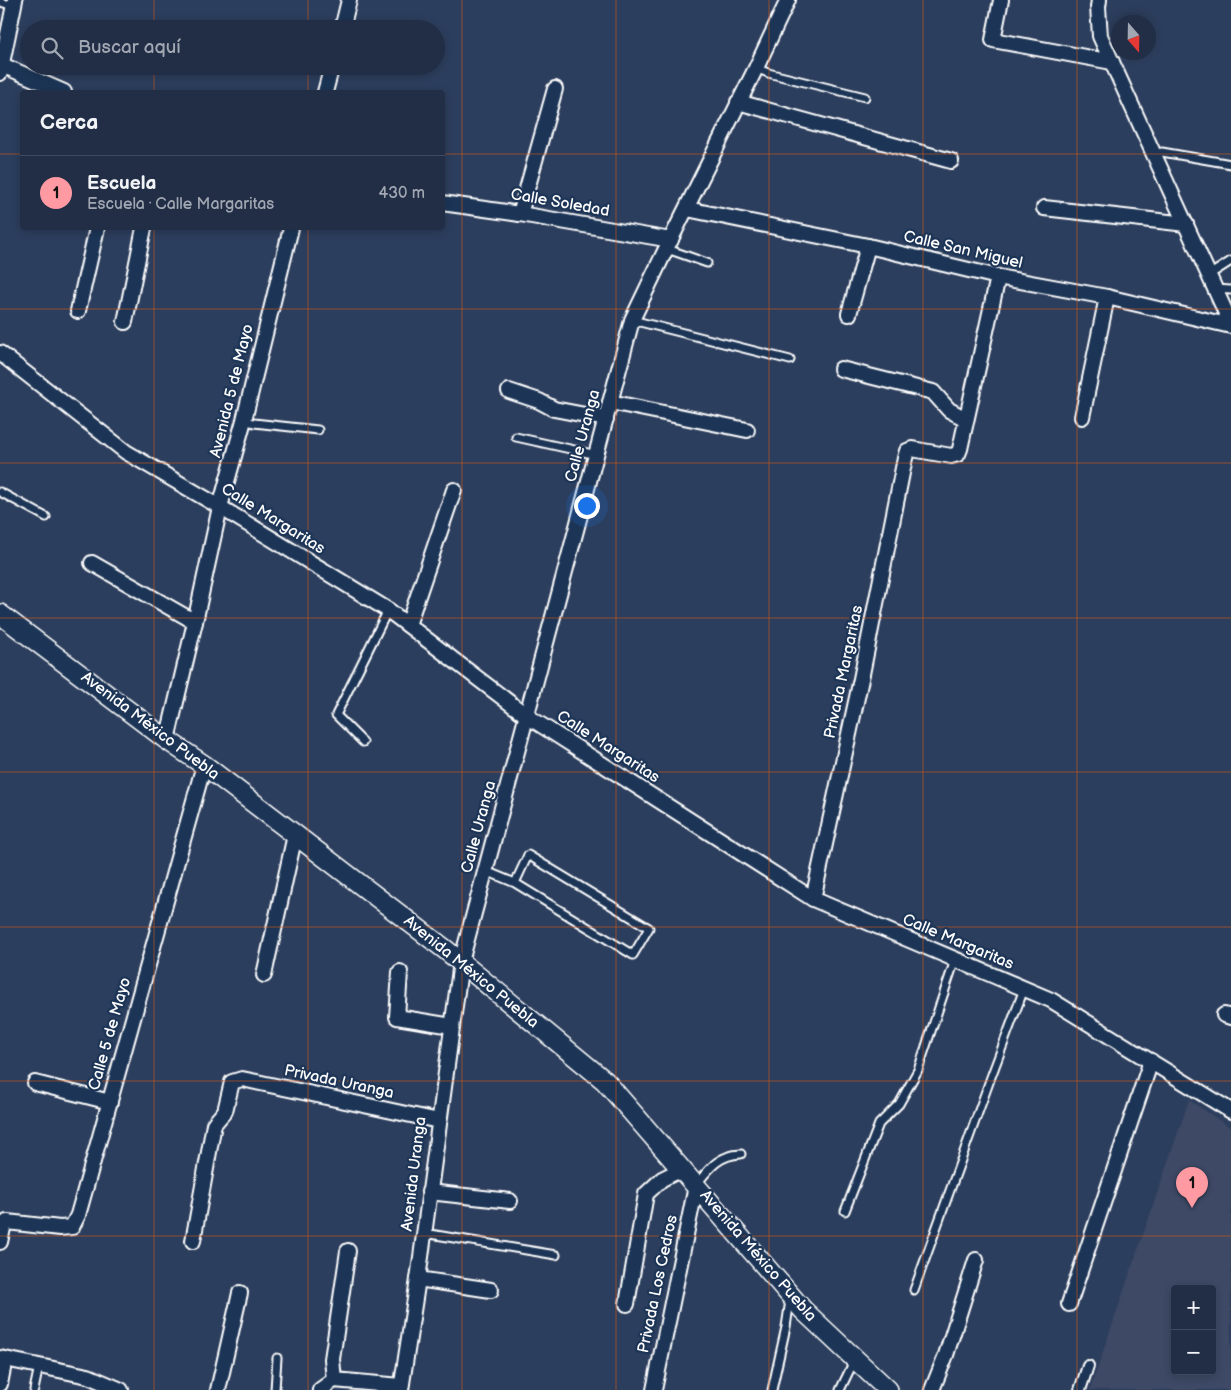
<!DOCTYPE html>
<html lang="es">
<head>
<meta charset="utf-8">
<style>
	body { margin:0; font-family:"Balsamiq Sans",sans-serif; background:#2d3a51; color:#f1f3f6 }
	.controls { position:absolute; right:15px; bottom:15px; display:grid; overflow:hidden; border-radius:5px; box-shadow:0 2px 8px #0003 }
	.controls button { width:45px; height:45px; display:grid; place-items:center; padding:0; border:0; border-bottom:1px solid #3e4a5f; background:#212e46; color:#f1f3f6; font:25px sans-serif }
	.compass { position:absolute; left:1111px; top:15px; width:45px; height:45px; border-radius:50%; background:#212e46; box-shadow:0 2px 8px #0003; rotate:160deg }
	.you { position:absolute; left:586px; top:505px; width:18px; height:18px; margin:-12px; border:4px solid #fff; border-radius:50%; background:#1a73e8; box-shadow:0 0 0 8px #1a73e833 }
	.badge { display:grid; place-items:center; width:32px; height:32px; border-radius:50%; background:#ff9aa2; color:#111; font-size:16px; font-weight:700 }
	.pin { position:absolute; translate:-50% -41px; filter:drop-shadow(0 1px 2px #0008) }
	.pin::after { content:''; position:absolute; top:26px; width:18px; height:15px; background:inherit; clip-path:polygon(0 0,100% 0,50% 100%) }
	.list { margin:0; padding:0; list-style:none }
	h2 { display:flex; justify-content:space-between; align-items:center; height:65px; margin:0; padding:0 20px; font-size:21px }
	h2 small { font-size:16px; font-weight:400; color:#a2a8b3 }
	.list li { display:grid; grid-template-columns:32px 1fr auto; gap:15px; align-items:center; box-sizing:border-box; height:75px; padding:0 20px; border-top:1px solid #3e4a5f }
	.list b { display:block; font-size:19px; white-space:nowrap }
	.list p { margin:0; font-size:16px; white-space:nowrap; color:#a2a8b3 }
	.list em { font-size:16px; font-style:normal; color:#a2a8b3 }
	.icon { flex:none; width:28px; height:28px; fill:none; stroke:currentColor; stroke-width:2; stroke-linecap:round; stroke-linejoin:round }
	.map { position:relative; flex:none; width:1231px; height:1390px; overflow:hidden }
	.search { position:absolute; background:#212e46; box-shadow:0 2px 8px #0003; left:20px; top:20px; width:425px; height:55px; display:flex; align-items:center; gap:12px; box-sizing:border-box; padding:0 18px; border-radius:28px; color:#a2a8b3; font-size:19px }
	.panel { position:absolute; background:#212e46; box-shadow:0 2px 8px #0003; left:20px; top:90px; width:425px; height:140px; border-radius:5px }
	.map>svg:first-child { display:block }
</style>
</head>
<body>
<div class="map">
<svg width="1231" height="1390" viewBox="0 0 1231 1390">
	<rect width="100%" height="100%" fill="#2c3e5d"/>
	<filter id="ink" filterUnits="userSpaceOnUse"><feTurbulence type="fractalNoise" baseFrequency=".02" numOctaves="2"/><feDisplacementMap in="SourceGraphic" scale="10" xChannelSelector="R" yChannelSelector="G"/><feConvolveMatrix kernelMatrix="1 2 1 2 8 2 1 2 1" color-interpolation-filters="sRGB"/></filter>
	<g filter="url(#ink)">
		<path fill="#3e4965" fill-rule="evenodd" d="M1189 1100 1231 1128V1390H1090ZM1175 1289H1212V1371H1175Z"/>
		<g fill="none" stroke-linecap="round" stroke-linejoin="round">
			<defs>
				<g id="service">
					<polyline points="0,2 14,6"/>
					<polyline points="756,68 768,73 865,97"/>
					<polyline points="1154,154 1162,152 1231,164"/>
					<polyline points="665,251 673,251 707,263"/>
					<polyline points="1209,275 1231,261"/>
					<polyline points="1215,289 1231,290"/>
					<polyline points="632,320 790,360"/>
					<polyline points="244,420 254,423 318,430"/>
					<polyline points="516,437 597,455"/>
					<polyline points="0,492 46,517"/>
					<polyline points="363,742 336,715 388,610"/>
					<polyline points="486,871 515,883 633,955 649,928 528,855 515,883"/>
					<path d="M696 1185C709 1169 718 1155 741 1154"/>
					<polyline points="845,1211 879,1124 899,1104 918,1070 955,960"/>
					<polyline points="424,1233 556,1255"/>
					<polyline points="914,1290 991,1077 1024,989"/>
					<polyline points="34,1390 39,1366"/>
					<polyline points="275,1390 277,1358"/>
					<polyline points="772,1390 786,1327 790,1300"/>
					<polyline points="840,1390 854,1361"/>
				</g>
				<polyline id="pedestrian" points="1080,1390 1088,1366"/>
				<g id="minor">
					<polyline points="1001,0 993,40 1112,62"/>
					<polyline points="1099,0 1098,7 1100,36 1231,324"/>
					<polyline points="342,29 349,0"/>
					<polyline points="2,65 64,92"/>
					<polyline points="0,73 15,0"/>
					<polyline points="325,92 332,66"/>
					<polyline points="738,102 951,161"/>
					<polyline points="442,203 520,214 671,240"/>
					<polyline points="1044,208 1186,224"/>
					<polyline points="687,209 868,246 998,277 1107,297 1231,326"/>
					<polyline points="520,214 555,89"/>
					<polyline points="78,311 97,228"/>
					<polyline points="849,314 868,246"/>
					<polyline points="125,322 144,228"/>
					<polyline points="0,353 126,452 220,507 388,610 527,716 813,899 1051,1000 1231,1111"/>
					<polyline points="841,369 933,392 949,410 966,419"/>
					<polyline points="509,391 539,401 554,409 606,419"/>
					<polyline points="610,402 747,430"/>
					<polyline points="1082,417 1107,297"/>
					<polyline points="92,563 195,622"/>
					<polyline points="408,625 454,490"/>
					<polyline points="167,740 195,622 220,507 244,420 291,228"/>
					<polyline points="813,899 861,679 905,458 907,451 912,449 951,456 958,454 960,449 998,277"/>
					<polyline points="400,972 397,1017 452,1026"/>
					<polyline points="264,975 295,835"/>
					<polyline points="1224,1015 1231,1017"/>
					<polyline points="35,1083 110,1102"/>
					<polyline points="429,1192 510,1201"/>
					<polyline points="193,1241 214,1124 225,1111 232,1082 242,1079 439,1121"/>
					<polyline points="0,1242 3,1228 7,1222 60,1228 72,1227 78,1215 204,765"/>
					<polyline points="418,1279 491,1290"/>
					<polyline points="627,1304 646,1194 662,1179 682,1169"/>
					<polyline points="1069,1304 1151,1061"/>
					<polyline points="0,1358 88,1376 121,1390"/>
					<polyline points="334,1380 332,1359 348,1251"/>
					<polyline points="0,1384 5,1359"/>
					<polyline points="218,1390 240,1293"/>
					<polyline points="320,1390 334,1380 401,1386"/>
					<polyline points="401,1390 418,1279 461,962 632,320 665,251 756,68 788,0"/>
					<polyline points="654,1390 696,1186"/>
					<polyline points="932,1390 946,1355 976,1260"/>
				</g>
				<polyline id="secondary" points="0,614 167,740 204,765 446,950 605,1081 803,1310 888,1390"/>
			</defs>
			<use href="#service" stroke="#fff" stroke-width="11"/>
			<use href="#pedestrian" stroke="#fff" stroke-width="14"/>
			<use href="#minor" stroke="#fff" stroke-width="18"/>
			<use href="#secondary" stroke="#fff" stroke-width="22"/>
			<use href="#service" stroke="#1d3557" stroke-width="7"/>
			<use href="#pedestrian" stroke="#1d3557" stroke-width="10"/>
			<use href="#minor" stroke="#1d3557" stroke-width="14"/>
			<use href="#secondary" stroke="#1d3557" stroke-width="19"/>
		</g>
	</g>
	<path fill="none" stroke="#e8590c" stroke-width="1" stroke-opacity="0.55" d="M154 0V29M308 0V29M462 0V1390M616 0V1390M769 0V1390M923 0V1390M1077 0V1390M154 66V92M308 66V92M0 154H22M442 154H1231M154 228V1390M308 228V1390M0 309H1231M0 463H1231M0 618H1231M0 772H1231M0 927H1231M0 1081H1231M0 1236H1231"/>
	<g text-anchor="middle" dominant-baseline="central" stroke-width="4.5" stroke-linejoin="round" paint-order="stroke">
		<g font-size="16" fill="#fff" stroke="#1d3557">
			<text transform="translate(560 203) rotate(10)">Calle Soledad</text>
			<text transform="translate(963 250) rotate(13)">Calle San Miguel</text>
			<text transform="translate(232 391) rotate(-76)">Avenida 5 de Mayo</text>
			<text transform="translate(583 436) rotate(-75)">Calle Uranga</text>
			<text transform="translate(273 519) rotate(32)">Calle Margaritas</text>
			<text transform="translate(844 672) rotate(-78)">Privada Margaritas</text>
			<text transform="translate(150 726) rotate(37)">Avenida México Puebla</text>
			<text transform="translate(608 747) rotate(33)">Calle Margaritas</text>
			<text transform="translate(479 827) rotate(-75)">Calle Uranga</text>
			<text transform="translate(958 942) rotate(23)">Calle Margaritas</text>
			<text transform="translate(471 972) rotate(39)">Avenida México Puebla</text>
			<text transform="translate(110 1034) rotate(-74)">Calle 5 de Mayo</text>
			<text transform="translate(339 1082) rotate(12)">Privada Uranga</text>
			<text transform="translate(414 1174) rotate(-83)">Avenida Uranga</text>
			<text transform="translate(758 1256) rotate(49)">Avenida México Puebla</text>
			<text transform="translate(658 1284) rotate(-78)">Privada Los Cedros</text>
		</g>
	</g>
</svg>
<div class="controls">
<button>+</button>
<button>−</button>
</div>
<svg class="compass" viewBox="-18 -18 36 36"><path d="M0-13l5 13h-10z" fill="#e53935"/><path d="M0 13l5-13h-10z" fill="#a2a8b3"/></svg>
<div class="you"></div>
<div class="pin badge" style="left:1192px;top:1208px">1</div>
<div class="search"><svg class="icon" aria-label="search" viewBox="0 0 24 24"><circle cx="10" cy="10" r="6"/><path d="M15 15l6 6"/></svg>Buscar aquí</div>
<section class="panel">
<h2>Cerca<small></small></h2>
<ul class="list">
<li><span class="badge">1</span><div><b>Escuela</b><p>Escuela · Calle Margaritas</p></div><em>430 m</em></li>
</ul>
</section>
</div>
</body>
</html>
